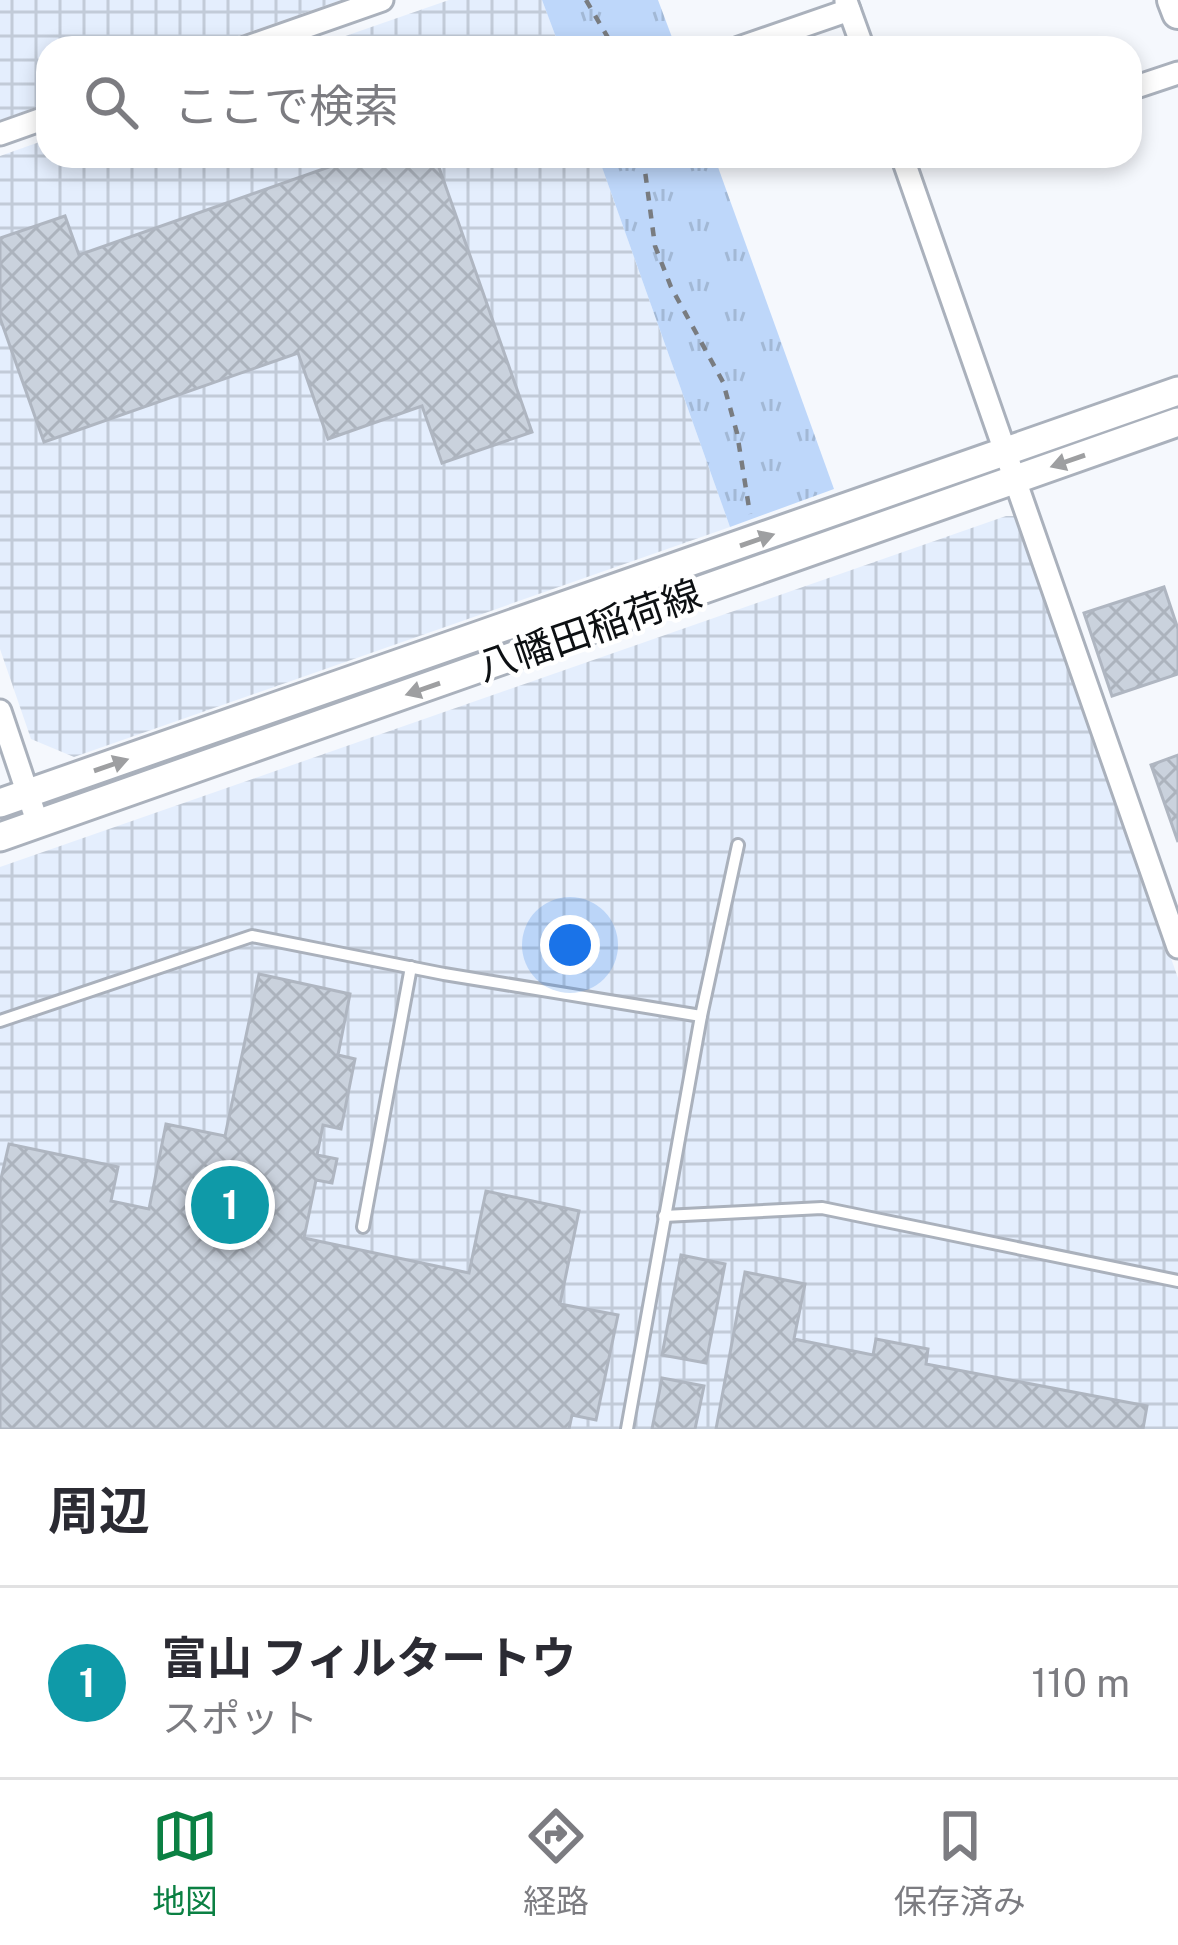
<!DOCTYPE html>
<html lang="ja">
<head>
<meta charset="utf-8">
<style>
	body { margin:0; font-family:"Public Sans","Noto Sans JP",sans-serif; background:#f7f7f7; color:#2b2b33 }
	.you { position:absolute; left:570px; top:945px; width:42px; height:42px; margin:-30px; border:9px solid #fff; border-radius:50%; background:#1a73e8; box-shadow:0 0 0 18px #1a73e833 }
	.badge { display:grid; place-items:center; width:78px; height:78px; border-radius:50%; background:#0b8043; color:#fff; font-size:39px; font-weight:700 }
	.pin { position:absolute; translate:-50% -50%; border:6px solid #fff; box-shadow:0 3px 12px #0006 }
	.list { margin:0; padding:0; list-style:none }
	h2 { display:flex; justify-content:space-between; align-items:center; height:156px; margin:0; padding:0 48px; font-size:51px }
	h2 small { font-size:39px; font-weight:400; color:#7c7c81 }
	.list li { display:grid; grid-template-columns:78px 1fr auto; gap:36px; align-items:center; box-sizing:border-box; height:192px; padding:0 48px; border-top:3px solid #e1e1e2 }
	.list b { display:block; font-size:45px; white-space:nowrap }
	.list p { margin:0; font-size:39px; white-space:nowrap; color:#7c7c81 }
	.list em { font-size:39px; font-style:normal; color:#7c7c81 }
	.icon { flex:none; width:66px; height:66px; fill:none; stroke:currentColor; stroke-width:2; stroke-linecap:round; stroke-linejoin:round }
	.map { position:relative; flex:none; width:1178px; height:1429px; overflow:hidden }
	.search { position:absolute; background:#fff; box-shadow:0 6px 18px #0003; left:36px; right:36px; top:36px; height:132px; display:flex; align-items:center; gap:30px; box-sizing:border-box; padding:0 42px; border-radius:36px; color:#7c7c81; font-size:45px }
	.sheet { height:348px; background:#fff }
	nav { display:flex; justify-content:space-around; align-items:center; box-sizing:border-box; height:168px; border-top:3px solid #e1e1e2; background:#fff; font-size:33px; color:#7c7c81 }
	nav a { display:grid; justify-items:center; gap:6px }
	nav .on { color:#0b8043 }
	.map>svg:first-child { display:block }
</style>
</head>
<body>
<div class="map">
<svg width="1178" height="1429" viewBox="0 0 1178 1429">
	<defs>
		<pattern id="industrial-grid" width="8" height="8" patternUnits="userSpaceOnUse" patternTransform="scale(3)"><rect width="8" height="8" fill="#e4eefd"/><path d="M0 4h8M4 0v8" fill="none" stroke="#c2cbd8"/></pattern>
		<pattern id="park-tufts" width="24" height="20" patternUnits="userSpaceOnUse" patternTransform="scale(3)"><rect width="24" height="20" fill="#bed7fa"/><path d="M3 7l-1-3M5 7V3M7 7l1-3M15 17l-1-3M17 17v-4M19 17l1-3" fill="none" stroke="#a2b8d5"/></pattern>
		<pattern id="building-cross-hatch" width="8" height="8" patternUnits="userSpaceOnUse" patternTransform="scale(3)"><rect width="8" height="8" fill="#cad2dd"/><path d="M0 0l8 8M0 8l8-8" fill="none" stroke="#acb3bd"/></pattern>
	</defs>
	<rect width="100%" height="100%" fill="#f5f8fd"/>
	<g fill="url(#industrial-grid)">
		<polygon points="0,0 341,0 204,48 48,48 48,103 0,120"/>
		<polygon points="449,0 542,0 560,48 311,48"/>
		<polygon points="48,139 48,156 598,156 730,527 74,757 31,739 0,649 0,156"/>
		<polygon points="1006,516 1014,516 1178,978 1178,1429 0,1429 0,867"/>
	</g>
	<g fill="url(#park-tufts)">
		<polygon points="542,0 658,0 676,48 560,48"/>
		<polygon points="598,156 714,156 834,489 730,527"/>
	</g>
	<g fill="url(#building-cross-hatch)" stroke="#afb6c1" stroke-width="3">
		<polygon points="360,156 435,156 532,432 442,463 422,406 328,439 298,353 44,442 0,318 0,238 65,216 79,255"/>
		<polygon points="1164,587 1178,629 1178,674 1112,696 1084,613"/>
		<polygon points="1178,755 1178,842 1151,765"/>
		<polygon points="259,974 350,994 338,1055 355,1059 341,1129 323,1125 317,1155 337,1159 332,1183 316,1180 304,1238 469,1273 486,1191 579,1211 560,1304 618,1315 596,1420 572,1415 569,1429 0,1429 0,1183 9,1144 118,1167 111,1201 149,1209 166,1124 225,1136"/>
		<polygon points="681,1255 725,1264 706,1363 662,1355"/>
		<polygon points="745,1272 805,1284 794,1339 873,1355 876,1339 928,1349 926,1364 1147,1406 1143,1429 716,1429"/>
		<polygon points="662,1378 704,1386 695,1429 652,1429"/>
	</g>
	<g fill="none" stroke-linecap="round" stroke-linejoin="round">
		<defs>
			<g id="service">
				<polyline points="701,1016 738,845"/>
				<polyline points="0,1021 252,936 444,974 701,1016 627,1429"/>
				<polyline points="664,1216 822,1208 1178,1281"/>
				<polyline points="363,1227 411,967"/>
			</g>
			<g id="minor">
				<polyline points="846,1 863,48"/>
				<polyline points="245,48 382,0"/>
				<polyline points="739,48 849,10"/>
				<polyline points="1130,89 1178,73"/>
				<polyline points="0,134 48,117"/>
				<polyline points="902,156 1178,947"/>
				<polyline points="0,711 38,824"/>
			</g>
			<g id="secondary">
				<polyline points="0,803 1178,391"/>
				<polyline points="0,837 1178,422"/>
			</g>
			<polyline id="primary" points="1173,0 1178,13"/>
		</defs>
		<use href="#service" stroke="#aab1bc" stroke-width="16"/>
		<use href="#minor" stroke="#aab1bc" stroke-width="27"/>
		<use href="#secondary" stroke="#aab1bc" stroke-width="33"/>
		<use href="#primary" stroke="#aab1bc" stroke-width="36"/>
		<g stroke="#797c80" stroke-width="4.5" stroke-dasharray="9 9" stroke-linecap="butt">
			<polyline points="586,0 614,48"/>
			<polyline points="643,156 655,246 671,287 723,382 737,433 750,514"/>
		</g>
		<use href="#service" stroke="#fff" stroke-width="10"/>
		<use href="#minor" stroke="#fff" stroke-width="21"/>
		<use href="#secondary" stroke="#fff" stroke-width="27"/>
		<use href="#primary" stroke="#fff" stroke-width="30"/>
	</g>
	<defs><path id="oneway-solid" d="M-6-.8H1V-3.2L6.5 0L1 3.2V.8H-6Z" transform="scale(3)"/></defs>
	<g fill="#9e9fa1">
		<use href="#oneway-solid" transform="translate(1068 461) rotate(161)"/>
		<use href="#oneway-solid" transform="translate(757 540) rotate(-19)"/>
		<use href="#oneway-solid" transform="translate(423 689) rotate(161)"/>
		<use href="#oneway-solid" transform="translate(111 765) rotate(-19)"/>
	</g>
	<g text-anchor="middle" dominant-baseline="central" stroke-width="9" stroke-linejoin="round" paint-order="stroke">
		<g font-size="39" fill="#0d1013" stroke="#fff">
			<text transform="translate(589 630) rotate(-19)">八幡田稲荷線</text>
		</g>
	</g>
</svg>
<div class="you"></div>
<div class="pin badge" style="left:230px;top:1205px;background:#0f9aa8">1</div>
<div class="search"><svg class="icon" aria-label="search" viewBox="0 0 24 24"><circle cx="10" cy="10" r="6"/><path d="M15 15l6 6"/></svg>ここで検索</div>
</div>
<section class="sheet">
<h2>周辺<small></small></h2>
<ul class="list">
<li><span class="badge" style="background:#0f9aa8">1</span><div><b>富山 フィルタートウ</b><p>スポット</p></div><em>110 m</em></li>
</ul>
</section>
<nav>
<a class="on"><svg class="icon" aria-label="map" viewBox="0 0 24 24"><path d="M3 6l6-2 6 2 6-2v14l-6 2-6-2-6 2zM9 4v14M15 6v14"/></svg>地図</a>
<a><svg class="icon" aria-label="directions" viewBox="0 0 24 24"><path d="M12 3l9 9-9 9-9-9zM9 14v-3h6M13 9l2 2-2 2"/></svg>経路</a>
<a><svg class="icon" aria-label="saved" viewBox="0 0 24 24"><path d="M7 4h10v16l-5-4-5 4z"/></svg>保存済み</a>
</nav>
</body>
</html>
